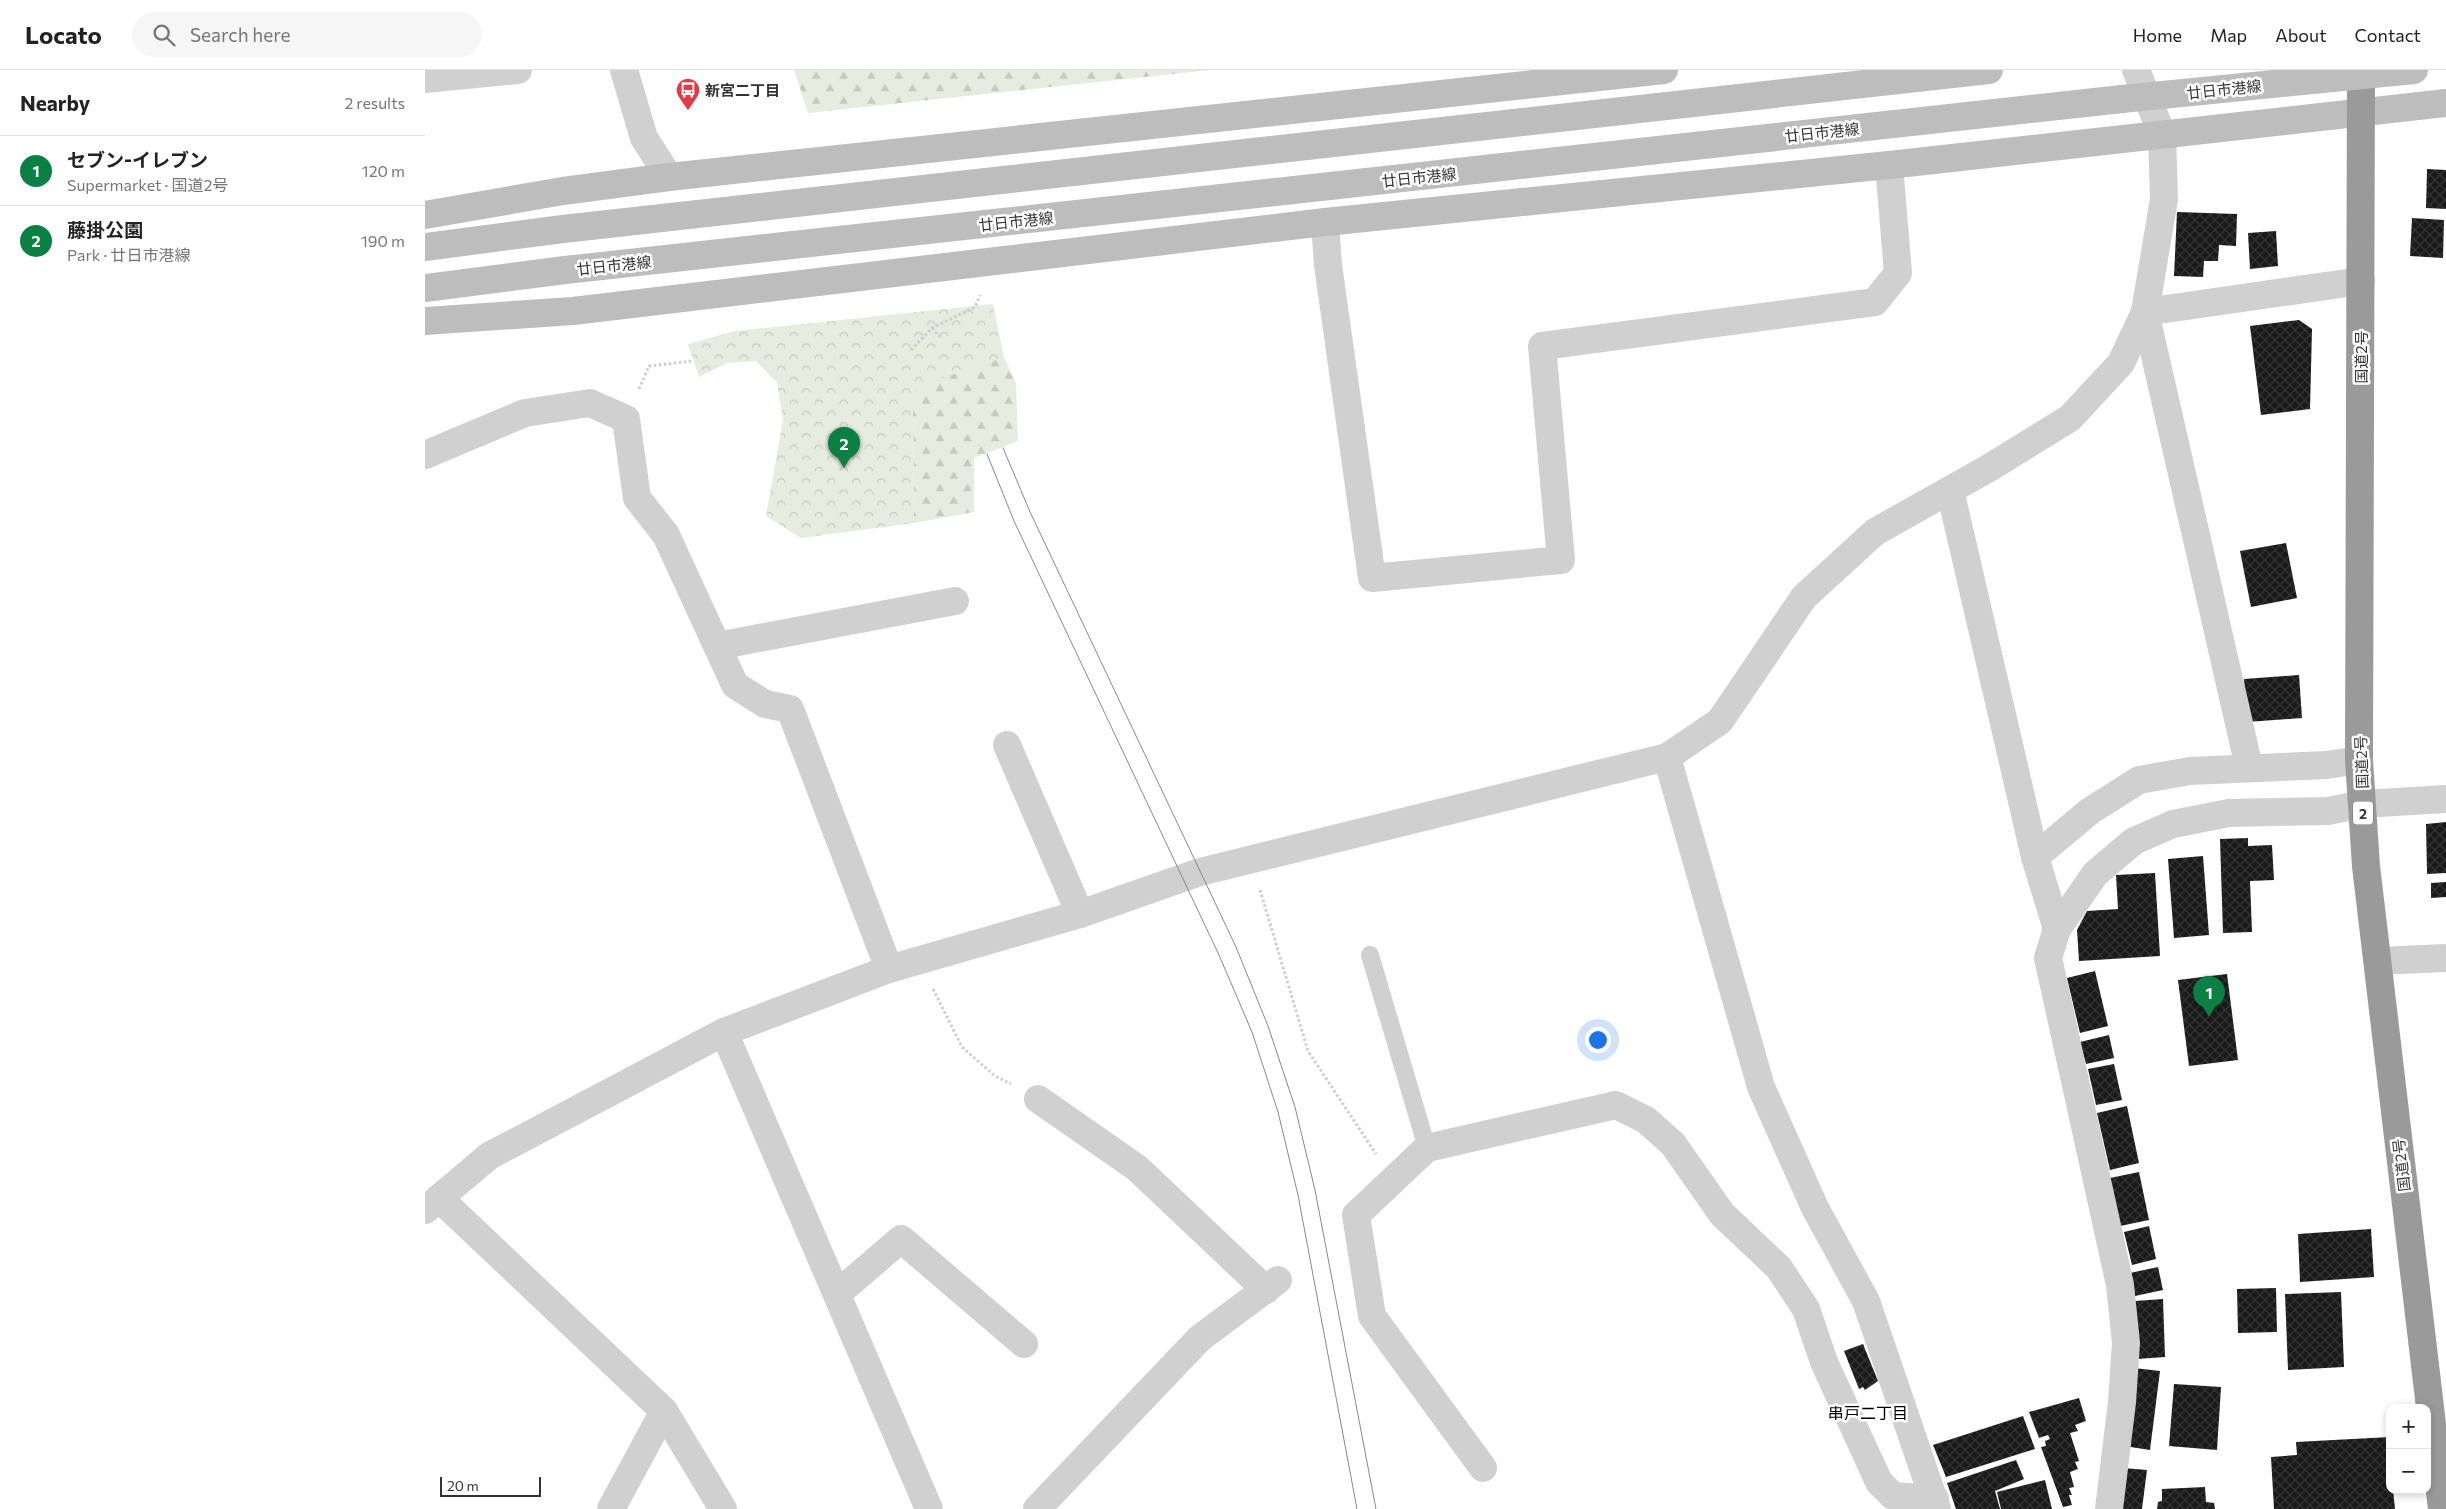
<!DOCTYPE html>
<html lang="en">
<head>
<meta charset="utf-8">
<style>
	body { margin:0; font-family:Commissioner,"Noto Sans JP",sans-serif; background:#f6f6f6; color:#222 }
	.controls { position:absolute; right:15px; bottom:15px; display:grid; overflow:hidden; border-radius:10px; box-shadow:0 2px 8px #0003 }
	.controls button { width:45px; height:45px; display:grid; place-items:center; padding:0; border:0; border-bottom:1px solid #e0e0e0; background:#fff; color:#222; font:25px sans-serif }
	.scale { position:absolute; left:15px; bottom:12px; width:101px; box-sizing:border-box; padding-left:5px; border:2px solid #333; border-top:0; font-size:14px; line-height:18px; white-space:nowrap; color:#333; -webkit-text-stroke:4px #fff; paint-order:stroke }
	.you { position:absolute; left:1172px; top:969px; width:18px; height:18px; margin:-12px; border:4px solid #fff; border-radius:50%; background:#1a73e8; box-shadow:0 0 0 8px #1a73e833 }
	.badge { display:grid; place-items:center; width:32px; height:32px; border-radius:50%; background:#0b8043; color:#fff; font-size:16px; font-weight:700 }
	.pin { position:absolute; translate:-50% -41px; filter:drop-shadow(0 1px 2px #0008) }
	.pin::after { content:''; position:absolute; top:26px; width:18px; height:15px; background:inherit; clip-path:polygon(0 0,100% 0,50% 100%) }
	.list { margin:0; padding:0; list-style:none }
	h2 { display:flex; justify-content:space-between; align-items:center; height:65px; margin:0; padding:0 20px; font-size:21px }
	h2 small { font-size:16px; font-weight:400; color:#767676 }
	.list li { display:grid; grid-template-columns:32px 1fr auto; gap:15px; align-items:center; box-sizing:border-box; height:70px; padding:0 20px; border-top:1px solid #e0e0e0 }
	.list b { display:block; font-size:19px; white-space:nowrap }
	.list p { margin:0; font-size:16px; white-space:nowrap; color:#767676 }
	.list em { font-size:16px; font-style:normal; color:#767676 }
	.icon { flex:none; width:28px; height:28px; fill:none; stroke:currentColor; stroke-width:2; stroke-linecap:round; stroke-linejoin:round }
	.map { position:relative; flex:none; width:2021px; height:1439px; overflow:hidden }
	header { display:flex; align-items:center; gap:30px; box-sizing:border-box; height:70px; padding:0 25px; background:#fff; border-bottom:1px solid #e0e0e0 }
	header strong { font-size:24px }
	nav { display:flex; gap:28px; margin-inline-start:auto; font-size:18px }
	.search { width:350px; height:45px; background:#f6f6f6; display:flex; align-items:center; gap:12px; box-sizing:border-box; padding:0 18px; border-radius:28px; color:#767676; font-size:19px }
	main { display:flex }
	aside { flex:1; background:#fff }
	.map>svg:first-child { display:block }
</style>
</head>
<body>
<header>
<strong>Locato</strong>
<div class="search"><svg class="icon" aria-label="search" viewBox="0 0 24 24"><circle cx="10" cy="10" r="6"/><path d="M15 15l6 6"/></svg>Search here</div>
<nav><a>Home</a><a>Map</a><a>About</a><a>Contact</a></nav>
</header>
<main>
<aside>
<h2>Nearby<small>2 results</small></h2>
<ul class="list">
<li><span class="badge">1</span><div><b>セブン-イレブン</b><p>Supermarket · 国道2号</p></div><em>120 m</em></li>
<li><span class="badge">2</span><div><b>藤掛公園</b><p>Park · 廿日市港線</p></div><em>190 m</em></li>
</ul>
</aside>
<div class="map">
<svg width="2021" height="1439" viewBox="0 0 2021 1439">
	<defs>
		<pattern id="forest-firs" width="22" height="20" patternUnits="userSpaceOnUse" patternTransform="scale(1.25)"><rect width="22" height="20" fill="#e6ecdf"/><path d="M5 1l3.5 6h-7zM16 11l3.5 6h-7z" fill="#c6cbc0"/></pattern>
		<pattern id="park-crowns" width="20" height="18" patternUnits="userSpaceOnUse" patternTransform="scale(1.25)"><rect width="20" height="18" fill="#e6ecdf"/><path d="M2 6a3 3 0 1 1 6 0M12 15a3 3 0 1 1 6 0" fill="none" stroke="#c6cbc0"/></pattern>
		<pattern id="building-cross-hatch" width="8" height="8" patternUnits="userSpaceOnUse" patternTransform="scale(1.25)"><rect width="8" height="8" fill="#1a1a1a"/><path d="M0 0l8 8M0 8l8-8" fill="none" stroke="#333"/></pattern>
	</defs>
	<rect width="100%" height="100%" fill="#fff"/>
	<g fill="url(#forest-firs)">
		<polygon points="369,0 786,0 383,43"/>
		<polygon points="579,287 591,313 593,371 549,388 549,442 489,453 488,340 491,316"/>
	</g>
	<polygon fill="url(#park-crowns)" points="568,234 579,287 491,317 488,341 489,453 376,468 341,446 358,350 352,313 331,291 302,293 274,307 263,274 310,261"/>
	<g fill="url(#building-cross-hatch)">
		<polygon points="2002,99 2021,100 2021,139 2001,138"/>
		<polygon points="1752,142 1812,144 1811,176 1794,175 1793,191 1779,191 1778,207 1749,206"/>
		<polygon points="1987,148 2019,150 2018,188 1985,186"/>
		<polygon points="1851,161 1853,196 1825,199 1823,163"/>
		<polygon points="1874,250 1887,259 1885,339 1836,345 1825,256"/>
		<polygon points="1861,473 1872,528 1826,537 1815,481"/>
		<polygon points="1874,605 1877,648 1822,652 1819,609"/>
		<polygon points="2021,752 2021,803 2002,804 2001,754"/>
		<polygon points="1823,768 1823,776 1847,775 1849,810 1825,811 1827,862 1798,863 1795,769"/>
		<polygon points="1778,786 1784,865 1749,868 1743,789"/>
		<polygon points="1730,803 1735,886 1654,891 1652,860 1662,841 1693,839 1691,805"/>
		<polygon points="2021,812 2021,827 2006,828 2006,813"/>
		<polygon points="1670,901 1683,956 1655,963 1642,908"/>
		<polygon points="1802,904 1813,990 1764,996 1753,910"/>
		<polygon points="1684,965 1689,988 1661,994 1655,972"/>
		<polygon points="1689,994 1697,1030 1671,1035 1663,999"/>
		<polygon points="1702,1036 1714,1093 1685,1100 1672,1043"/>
		<polygon points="1714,1102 1724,1150 1695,1156 1685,1108"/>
		<polygon points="1724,1156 1731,1189 1707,1195 1699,1162"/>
		<polygon points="1946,1159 1949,1207 1875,1212 1873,1164"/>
		<polygon points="1733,1197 1738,1220 1710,1226 1705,1203"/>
		<polygon points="1851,1218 1852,1262 1813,1263 1812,1219"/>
		<polygon points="1916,1222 1919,1297 1863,1300 1860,1224"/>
		<polygon points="1738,1229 1740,1287 1712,1289 1710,1231"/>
		<polygon points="1438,1274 1453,1311 1440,1320 1438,1317 1434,1319 1419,1281"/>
		<polygon points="1709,1298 1735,1301 1725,1380 1699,1376"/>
		<polygon points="1749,1314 1796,1317 1792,1380 1744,1376"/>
		<polygon points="1654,1328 1661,1351 1650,1355 1653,1361 1645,1363 1654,1391 1650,1392 1653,1399 1645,1402 1649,1417 1644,1418 1647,1425 1644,1425 1647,1435 1638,1437 1616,1377 1621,1376 1620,1371 1625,1369 1623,1365 1614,1368 1604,1342"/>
		<polygon points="1598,1346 1610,1379 1521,1407 1508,1375"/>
		<polygon points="1965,1367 1965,1420 1968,1420 1970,1439 1849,1439 1846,1387 1872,1385 1871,1372"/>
		<polygon points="1591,1390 1599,1409 1570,1421 1575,1439 1531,1439 1522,1413"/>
		<polygon points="1698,1398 1722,1400 1717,1439 1691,1439"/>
		<polygon points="1620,1410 1627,1439 1576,1439 1572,1422"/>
		<polygon points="1780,1417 1781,1432 1789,1433 1790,1439 1732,1439 1733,1432 1737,1431 1737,1419"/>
	</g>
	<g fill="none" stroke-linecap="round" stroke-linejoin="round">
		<g stroke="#cdcdcd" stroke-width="3" stroke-dasharray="2.5 2.5" stroke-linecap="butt">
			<polyline points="507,258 515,267"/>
			<polyline points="486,280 507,258 550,237 555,225"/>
			<polyline points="214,319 224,296 267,291"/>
			<polyline points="835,820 883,981 951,1084"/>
			<polyline points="508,919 537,977 570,1006 586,1014"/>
		</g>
		<polyline stroke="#d0d0d0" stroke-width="18" points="945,885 1002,1078"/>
		<g stroke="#d0d0d0" stroke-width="28">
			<polyline points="199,0 219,68 244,107"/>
			<polyline points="0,9 93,0"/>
			<polyline points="900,152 903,195 947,508 1136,490 1117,276 1450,232 1473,203 1464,95"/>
			<polyline points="0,385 100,343 165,333 201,349 212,428 241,465 310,615 340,634 365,639 464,899"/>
			<polyline points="1525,420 1610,787 1632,859"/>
			<polyline points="292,576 530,531"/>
			<polyline points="582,675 655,844"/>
			<polyline points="1242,687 1336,1017 1390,1138 1441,1231 1512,1439"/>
			<polyline points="1824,697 1720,242 1936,211"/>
			<polyline points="1610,787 1665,741 1714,710 1765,701 1902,695 1934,690"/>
			<polyline points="1953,891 2021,888"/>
			<polyline points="299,962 504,1439"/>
			<polyline points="613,1029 712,1098 841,1220"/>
			<polyline points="14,1128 239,1341 298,1439"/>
			<polyline points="0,1140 64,1086 299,962 464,899 655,844 775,802 1242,687 1295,651 1379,527 1450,462 1564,398 1645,348 1696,293 1720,242 1739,129 1737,64 1711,0"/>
			<polyline points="412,1224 476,1169 599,1274"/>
			<polyline points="1058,1398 947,1246 931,1145 1002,1078 1191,1035 1221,1050 1248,1074 1297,1144 1354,1198 1381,1239 1399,1292 1454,1412 1468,1426 1510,1429"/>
			<polyline points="186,1439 239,1341"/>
			<polyline points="612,1439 775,1268 853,1210"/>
			<polyline points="1684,1439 1697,1332 1701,1273 1695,1215 1623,888 1632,859 1670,804 1709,771 1748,754 1804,743 1903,741 1938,734 2021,729"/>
		</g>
		<g stroke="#bdbdbd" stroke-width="28">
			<polyline points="0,145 138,121 244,107 1239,0"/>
			<polyline points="0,177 138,159 1564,0"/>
			<polyline points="0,218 140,200 1697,29"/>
			<polyline points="0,251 148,241 900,152 1464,95 2021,33"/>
		</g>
		<polyline stroke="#9a9a9a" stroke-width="28" points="1936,0 1934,690 1941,796 2017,1439"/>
		<g stroke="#888" stroke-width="1">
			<polyline points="578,378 606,444 811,877 843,956 870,1037 890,1120 951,1439"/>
			<polyline points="562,384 589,451 794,885 827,962 853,1042 873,1125 932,1439"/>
		</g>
		<polyline stroke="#bdbdbd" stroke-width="28" points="1697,29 1989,0"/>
	</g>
	<defs>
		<symbol id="bus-pin" viewBox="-11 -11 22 30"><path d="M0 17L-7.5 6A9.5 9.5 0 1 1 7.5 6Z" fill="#e63946" stroke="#fff"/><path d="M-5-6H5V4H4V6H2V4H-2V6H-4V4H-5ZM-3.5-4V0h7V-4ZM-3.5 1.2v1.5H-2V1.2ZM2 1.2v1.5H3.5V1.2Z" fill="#fff"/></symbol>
	</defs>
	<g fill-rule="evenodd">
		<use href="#bus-pin" x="249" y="6" width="28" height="38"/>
	</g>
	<g text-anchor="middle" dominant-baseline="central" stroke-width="5" stroke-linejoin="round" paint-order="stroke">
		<rect fill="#fff" stroke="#707070" stroke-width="1" x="1928" y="731.5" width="20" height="23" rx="4"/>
		<g font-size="14" font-weight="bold" fill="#333">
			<text x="1938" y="743">2</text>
		</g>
		<g font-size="15" fill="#333" stroke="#fff">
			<text transform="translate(1799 19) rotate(-6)">廿日市港線</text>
			<text transform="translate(1397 62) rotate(-6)">廿日市港線</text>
			<text transform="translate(994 107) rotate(-6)">廿日市港線</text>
			<text transform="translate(591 151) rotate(-6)">廿日市港線</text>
			<text transform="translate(189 195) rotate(-6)">廿日市港線</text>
			<text transform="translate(1936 287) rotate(-90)">国道2号</text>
			<text transform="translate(1936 692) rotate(-92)">国道2号</text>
			<text transform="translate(1976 1095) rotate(-97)">国道2号</text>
		</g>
		<g font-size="15" font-weight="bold" fill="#333" stroke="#fff" text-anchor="start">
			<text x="280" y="20">新宮二丁目</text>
		</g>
		<g font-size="16" fill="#000" stroke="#fff">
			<text x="1443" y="1342">串戸二丁目</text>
		</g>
	</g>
</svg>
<div class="controls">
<button>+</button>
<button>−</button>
</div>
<div class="scale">20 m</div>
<div class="you"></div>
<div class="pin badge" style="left:1784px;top:947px">1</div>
<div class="pin badge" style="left:419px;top:398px">2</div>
</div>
</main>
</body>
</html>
